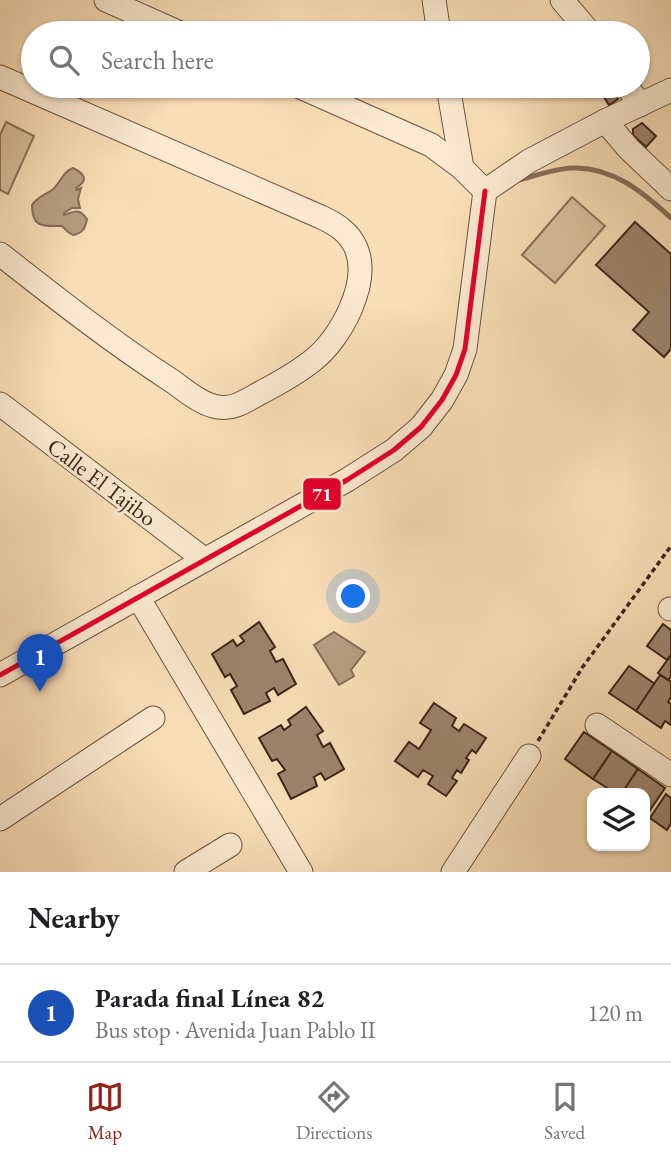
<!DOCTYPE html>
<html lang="en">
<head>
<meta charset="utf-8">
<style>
	body { margin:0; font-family:"EB Garamond",serif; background:#f2f2f2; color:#202124 }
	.controls { position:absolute; right:21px; bottom:21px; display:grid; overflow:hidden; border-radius:14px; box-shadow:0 2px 5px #0004 }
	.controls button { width:63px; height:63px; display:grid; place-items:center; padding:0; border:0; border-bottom:2px solid #e0e0e0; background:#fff; color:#202124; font:35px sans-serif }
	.you { position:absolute; left:354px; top:597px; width:24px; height:24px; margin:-18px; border:5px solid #fff; border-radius:50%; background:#1a73e8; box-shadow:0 0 0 10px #1a73e833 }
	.badge { display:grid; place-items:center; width:46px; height:46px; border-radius:50%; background:#8f2418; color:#fff; font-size:23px; font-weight:700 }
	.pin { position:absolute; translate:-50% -58px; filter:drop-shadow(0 2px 4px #0008) }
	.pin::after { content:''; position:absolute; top:37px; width:24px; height:21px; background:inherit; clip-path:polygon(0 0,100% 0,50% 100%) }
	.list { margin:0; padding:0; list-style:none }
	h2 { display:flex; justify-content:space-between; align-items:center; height:91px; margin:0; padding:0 28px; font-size:30px }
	h2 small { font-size:23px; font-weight:400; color:#757577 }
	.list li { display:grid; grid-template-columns:46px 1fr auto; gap:21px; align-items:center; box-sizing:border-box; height:98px; padding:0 28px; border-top:2px solid #e0e0e0 }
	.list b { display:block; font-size:26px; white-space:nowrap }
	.list p { margin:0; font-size:23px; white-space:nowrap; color:#757577 }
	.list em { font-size:23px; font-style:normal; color:#757577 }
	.icon { flex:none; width:38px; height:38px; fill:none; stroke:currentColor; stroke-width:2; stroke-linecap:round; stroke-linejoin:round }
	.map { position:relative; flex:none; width:671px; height:872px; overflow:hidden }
	.search { position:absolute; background:#fff; box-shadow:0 2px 5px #0004; left:21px; right:21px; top:21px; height:77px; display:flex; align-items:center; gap:18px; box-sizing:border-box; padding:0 24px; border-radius:38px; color:#757577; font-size:26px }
	.sheet { height:189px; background:#fff }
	nav { display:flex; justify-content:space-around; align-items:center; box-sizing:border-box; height:98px; border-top:2px solid #e0e0e0; background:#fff; font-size:19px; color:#757577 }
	nav a { display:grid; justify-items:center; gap:4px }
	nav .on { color:#8f2418 }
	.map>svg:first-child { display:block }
</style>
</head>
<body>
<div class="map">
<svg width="671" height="872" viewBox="0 0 671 872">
	<rect width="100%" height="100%" fill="#f9deb7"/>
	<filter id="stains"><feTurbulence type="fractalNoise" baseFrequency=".00286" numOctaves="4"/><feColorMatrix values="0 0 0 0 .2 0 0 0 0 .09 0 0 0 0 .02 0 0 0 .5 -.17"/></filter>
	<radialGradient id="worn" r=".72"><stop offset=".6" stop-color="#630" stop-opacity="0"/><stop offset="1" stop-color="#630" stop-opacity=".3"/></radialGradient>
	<g fill="#d9be9c" stroke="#8a705b" stroke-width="2">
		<polygon points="6,122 34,136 8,194 0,190 0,135"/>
		<polygon points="572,197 605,226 555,283 522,255"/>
	</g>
	<g fill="#b89e82" stroke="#866d58" stroke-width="2">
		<path d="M73 168C85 174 89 180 76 188L77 190 81 188 78 199 80 208H72L64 213V215C75 211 79 208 87 219 85 229 83 233 73 235L68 232 62 226C44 226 32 229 32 205 38 195 50 194 56 186 63 178 63 172 73 168Z"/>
		<polygon points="334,632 365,652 351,670 354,676 339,685 314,645"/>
	</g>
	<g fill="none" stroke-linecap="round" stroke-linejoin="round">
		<path stroke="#866d58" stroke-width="5" d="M519 180C537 175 554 169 572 168 612 166 644 193 671 218"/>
	</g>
	<g fill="#9e846c" stroke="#3b231a" stroke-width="2">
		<polygon points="597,86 610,86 618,99 609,105"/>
		<polygon points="642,123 656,136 646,147 633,135 633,129"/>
		<polygon points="635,222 671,254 671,349 664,357 633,330 649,312 596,265"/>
		<polygon points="259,622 275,647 270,651 276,662 283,659 296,684 278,695 274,688 266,693 270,701 244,714 231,690 237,686 230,674 225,677 212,654 233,640 237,646 244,641 240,636"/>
		<polygon points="663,624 671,630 671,655 667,660 647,646"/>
		<polygon points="671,655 671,677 668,680 658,673"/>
		<polygon points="629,666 655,684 636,711 609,693"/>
		<polygon points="660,675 671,682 671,697 668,702 671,704 671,725 665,721 661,728 636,711"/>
		<polygon points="434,703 456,718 452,726 459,731 464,724 486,738 476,753 472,750 466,758 469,760 461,773 457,770 452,778 457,781 446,796 428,784 433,776 423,770 418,777 395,761 409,742 419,749 431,730 420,723"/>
		<polygon points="306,707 323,731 317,735 323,747 330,743 344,769 325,780 321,773 314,777 317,786 291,799 278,774 285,770 277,759 272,761 259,738 281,725 284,730 291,725 288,720"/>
		<polygon points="584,732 612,751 593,779 565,759"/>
		<polygon points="612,751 638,769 622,793 615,793 593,779"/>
		<polygon points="638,769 665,788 648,813 645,811 645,793 622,793"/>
		<polygon points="666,794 671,798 671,823 667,830 650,818"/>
	</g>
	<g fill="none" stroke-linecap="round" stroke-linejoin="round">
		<defs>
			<g id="minor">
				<polyline points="106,0 180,33"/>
				<polyline points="434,0 439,33"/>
				<polyline points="562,0 590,33"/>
				<path d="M0 77 321 217C336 224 349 232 356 248 371 283 340 340 312 361 297 373 279 383 262 392 248 399 235 410 218 407 202 405 185 390 172 381 112 342 56 298 0 254"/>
				<polyline points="298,86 431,145 462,168 485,191"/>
				<polyline points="448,86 462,168"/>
				<polyline points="627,86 640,105"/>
				<polyline points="605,121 629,149 671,189"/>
				<polyline points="485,191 529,161 605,121 671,90"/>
				<polyline points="0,404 205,560"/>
				<polyline points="138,597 301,872"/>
				<polyline points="670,609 671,609"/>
				<polyline points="0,675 347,480 394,450 421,427 442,400 456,375 465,349 485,191"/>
				<polyline points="597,725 671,775"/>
				<polyline points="0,819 153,718"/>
				<polyline points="186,872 230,845"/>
				<polyline points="453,872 529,756"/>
			</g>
		</defs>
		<use href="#minor" stroke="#6a5241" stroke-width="25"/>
		<polyline stroke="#3b231a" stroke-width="3.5" stroke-dasharray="5 3.5" stroke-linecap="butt" points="538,741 582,668 671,546"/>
		<use href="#minor" stroke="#fbead0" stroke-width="23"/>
		<defs>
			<polyline id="bus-1" points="0,675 347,480 394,450 421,427 442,400 456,375 465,349 485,191"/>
		</defs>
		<use href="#bus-1" stroke="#fbead0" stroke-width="10"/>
		<use href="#bus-1" stroke="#e4002b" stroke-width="5"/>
	</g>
	<g text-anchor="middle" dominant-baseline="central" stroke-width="6" stroke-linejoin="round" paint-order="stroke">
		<g font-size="23" fill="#3b231a" stroke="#fbead0">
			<text transform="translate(102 482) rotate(37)">Calle El Tajibo</text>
		</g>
	</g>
	<rect stroke="#fbead0" stroke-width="2.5" x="302" y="477" width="40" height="34" rx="7" fill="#e4002b"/>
	<g font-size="19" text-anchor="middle" font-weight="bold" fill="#fff">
		<text x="322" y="501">71</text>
	</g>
	<rect width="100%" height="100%" filter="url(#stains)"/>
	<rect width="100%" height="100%" fill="url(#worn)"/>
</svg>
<div class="controls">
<button><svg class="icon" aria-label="layers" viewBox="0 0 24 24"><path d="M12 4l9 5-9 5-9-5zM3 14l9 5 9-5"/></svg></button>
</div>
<div class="you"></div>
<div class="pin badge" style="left:40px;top:692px;background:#1a4fb4">1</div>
<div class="search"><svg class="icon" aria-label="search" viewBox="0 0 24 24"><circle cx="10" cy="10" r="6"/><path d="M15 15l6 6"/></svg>Search here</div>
</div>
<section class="sheet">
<h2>Nearby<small></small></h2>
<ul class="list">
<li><span class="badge" style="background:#1a4fb4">1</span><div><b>Parada final Línea 82</b><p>Bus stop · Avenida Juan Pablo II</p></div><em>120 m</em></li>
</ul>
</section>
<nav>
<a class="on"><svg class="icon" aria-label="map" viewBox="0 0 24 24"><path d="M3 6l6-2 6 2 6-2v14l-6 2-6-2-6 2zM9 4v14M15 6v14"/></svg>Map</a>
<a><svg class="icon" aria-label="directions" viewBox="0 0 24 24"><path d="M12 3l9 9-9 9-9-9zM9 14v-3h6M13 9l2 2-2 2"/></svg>Directions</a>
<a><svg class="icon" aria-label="saved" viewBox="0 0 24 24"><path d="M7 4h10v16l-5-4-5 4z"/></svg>Saved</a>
</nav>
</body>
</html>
